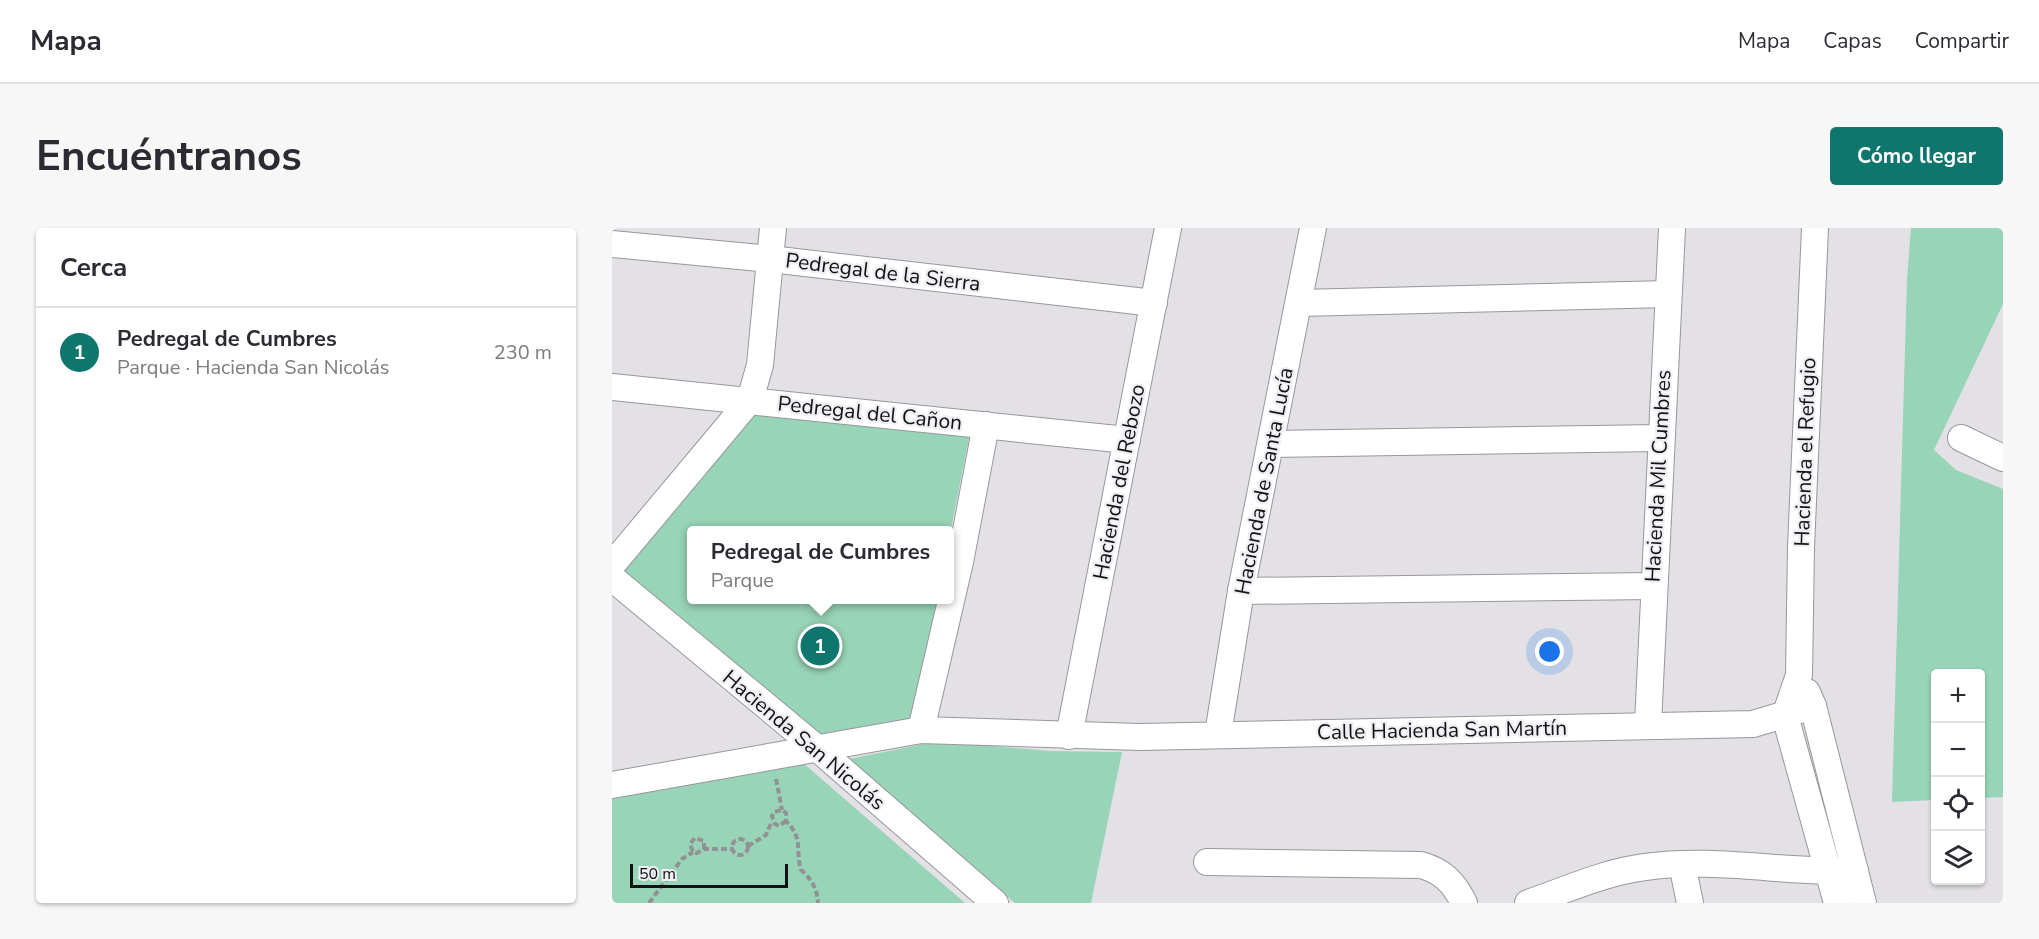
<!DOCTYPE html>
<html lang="es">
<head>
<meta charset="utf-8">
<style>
	body { margin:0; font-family:"Nunito Sans",sans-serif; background:#f7f7f7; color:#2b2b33 }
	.controls { position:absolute; right:18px; bottom:18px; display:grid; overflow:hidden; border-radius:6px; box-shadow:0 2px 4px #0004 }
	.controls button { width:54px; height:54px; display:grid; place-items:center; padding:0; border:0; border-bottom:2px solid #e1e1e2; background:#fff; color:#2b2b33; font:30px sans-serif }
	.scale { position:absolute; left:18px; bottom:15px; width:158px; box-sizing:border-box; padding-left:6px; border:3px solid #131213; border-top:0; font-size:16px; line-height:21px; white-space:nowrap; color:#131213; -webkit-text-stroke:4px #f1eef3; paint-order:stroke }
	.you { position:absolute; left:938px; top:424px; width:21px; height:21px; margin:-15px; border:4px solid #fff; border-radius:50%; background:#1a73e8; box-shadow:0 0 0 9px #1a73e833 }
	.badge { display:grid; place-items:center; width:39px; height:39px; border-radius:50%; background:#0f766e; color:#fff; font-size:20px; font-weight:700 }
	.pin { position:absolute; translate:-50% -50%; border:3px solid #fff; box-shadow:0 2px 6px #0006 }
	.popup { position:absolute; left:75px; top:298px; width:267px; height:78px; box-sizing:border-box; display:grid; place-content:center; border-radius:6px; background:#fff; filter:drop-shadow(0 2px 4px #0005); font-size:20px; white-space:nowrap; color:#7c7c81 }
	.popup b { font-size:22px; color:#2b2b33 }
	.popup::after { content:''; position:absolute; left:50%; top:100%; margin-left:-12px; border:12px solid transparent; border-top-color:#fff }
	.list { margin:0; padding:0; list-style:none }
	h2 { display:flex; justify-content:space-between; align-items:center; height:78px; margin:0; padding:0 24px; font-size:26px }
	h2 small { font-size:20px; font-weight:400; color:#7c7c81 }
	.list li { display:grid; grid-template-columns:39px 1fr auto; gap:18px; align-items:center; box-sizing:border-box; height:90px; padding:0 24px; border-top:2px solid #e1e1e2 }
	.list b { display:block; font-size:22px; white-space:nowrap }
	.list p { margin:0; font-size:20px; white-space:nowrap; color:#7c7c81 }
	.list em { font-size:20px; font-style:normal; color:#7c7c81 }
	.icon { flex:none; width:33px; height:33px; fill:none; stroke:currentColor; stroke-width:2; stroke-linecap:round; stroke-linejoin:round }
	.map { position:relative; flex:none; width:1391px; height:675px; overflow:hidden; border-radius:6px }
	header { display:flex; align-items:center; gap:36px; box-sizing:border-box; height:84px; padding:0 30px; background:#fff; border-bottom:2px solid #e1e1e2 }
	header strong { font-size:28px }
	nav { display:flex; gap:33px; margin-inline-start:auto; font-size:21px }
	.intro { display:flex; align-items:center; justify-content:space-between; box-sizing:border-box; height:144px; padding:0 36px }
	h1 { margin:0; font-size:42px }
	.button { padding:15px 27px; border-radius:6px; background:#0f766e; color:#fff; font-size:21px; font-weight:700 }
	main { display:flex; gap:36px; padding:0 36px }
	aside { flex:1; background:#fff; border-radius:6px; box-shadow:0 2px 4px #0004 }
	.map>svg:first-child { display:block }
</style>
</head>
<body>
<header>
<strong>Mapa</strong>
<nav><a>Mapa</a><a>Capas</a><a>Compartir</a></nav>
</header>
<div class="intro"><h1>Encuéntranos</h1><a class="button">Cómo llegar</a></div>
<main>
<aside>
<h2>Cerca<small></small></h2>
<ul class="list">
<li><span class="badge">1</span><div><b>Pedregal de Cumbres</b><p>Parque · Hacienda San Nicolás</p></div><em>230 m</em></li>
</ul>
</aside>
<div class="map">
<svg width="1391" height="675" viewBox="0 0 1391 675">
	<rect width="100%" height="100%" fill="#e3e1e6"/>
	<g fill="#98d4b7">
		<polygon points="1299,0 1391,0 1391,76 1322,222 1344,242 1391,261 1391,569 1369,570 1368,446 1324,446 1323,572 1280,574 1295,50"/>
		<polygon points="144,183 358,205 337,311 337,302 79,302 79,372 325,372 300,492 209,509 11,344"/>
		<polygon points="326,513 438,523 510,524 479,675 403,675 237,531"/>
		<polygon points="191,535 353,675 0,675 0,571"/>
	</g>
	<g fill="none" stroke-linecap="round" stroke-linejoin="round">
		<defs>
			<g id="street">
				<polyline points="1203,0 1189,319 1187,447 1173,488 1225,675"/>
				<polyline points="0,16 158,31 542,75"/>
				<polyline points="687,75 1056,66"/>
				<polyline points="0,159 515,212"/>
				<polyline points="1349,210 1391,230"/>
				<polyline points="659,216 1048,210"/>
				<polyline points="0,337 138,172 148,137 161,0"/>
				<polyline points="0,350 206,521 383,675"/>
				<polyline points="629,363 1041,358"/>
				<polyline points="1195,464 1201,478 1251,675"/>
				<polyline points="1036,496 1060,0"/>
				<polyline points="309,502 348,334 374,197"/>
				<polyline points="606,506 629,363 701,0"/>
				<polyline points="457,508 556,0"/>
				<polyline points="0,557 309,502 528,509 1141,496 1201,478"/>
				<path d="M595 634 809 637C831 643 842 655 852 675"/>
				<polyline points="1070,636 1078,675"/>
				<path d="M916 675C954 662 993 644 1033 639 1103 629 1173 645 1243 643"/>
			</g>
		</defs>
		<use href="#street" stroke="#98969b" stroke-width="28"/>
		<g stroke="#929194" stroke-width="4" stroke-dasharray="6 3" stroke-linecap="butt">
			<polyline points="164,551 170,582"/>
			<path d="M174 593 167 598 163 596 160 588 162 584 170 582 174 585V593C192 611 183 622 189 642 200 651 205 661 206 675"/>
			<circle cx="128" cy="619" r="8"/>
			<polyline points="136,618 154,607 160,593"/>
			<polyline points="92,621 92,613 83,610 78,616 81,624 85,625 92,621 121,621"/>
			<polyline points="37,675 70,631 81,624"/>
		</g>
		<use href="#street" stroke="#fff" stroke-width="26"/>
	</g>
	<g text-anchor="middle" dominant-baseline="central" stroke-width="4.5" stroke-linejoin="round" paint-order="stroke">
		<g font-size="21" fill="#131213" stroke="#f1eef3">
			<text transform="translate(271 44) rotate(7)">Pedregal de la Sierra</text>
			<text transform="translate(258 185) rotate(6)">Pedregal del Cañon</text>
			<text transform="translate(1193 224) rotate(-88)">Hacienda el Refugio</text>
			<text transform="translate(1046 248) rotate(-87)">Hacienda Mil Cumbres</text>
			<text transform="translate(652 253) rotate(-79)">Hacienda de Santa Lucía</text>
			<text transform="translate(507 254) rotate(-79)">Hacienda del Rebozo</text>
			<text transform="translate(830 502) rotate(-1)">Calle Hacienda San Martín</text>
			<text transform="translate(192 512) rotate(40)">Hacienda San Nicolás</text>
		</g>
	</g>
</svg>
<div class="controls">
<button>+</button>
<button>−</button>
<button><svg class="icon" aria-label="locate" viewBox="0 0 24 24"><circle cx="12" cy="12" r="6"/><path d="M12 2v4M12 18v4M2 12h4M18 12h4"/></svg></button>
<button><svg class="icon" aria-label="layers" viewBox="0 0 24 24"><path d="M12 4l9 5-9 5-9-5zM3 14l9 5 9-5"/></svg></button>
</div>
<div class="scale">50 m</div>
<div class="you"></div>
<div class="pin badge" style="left:208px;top:418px">1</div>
<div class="popup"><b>Pedregal de Cumbres</b>Parque</div>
</div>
</main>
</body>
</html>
